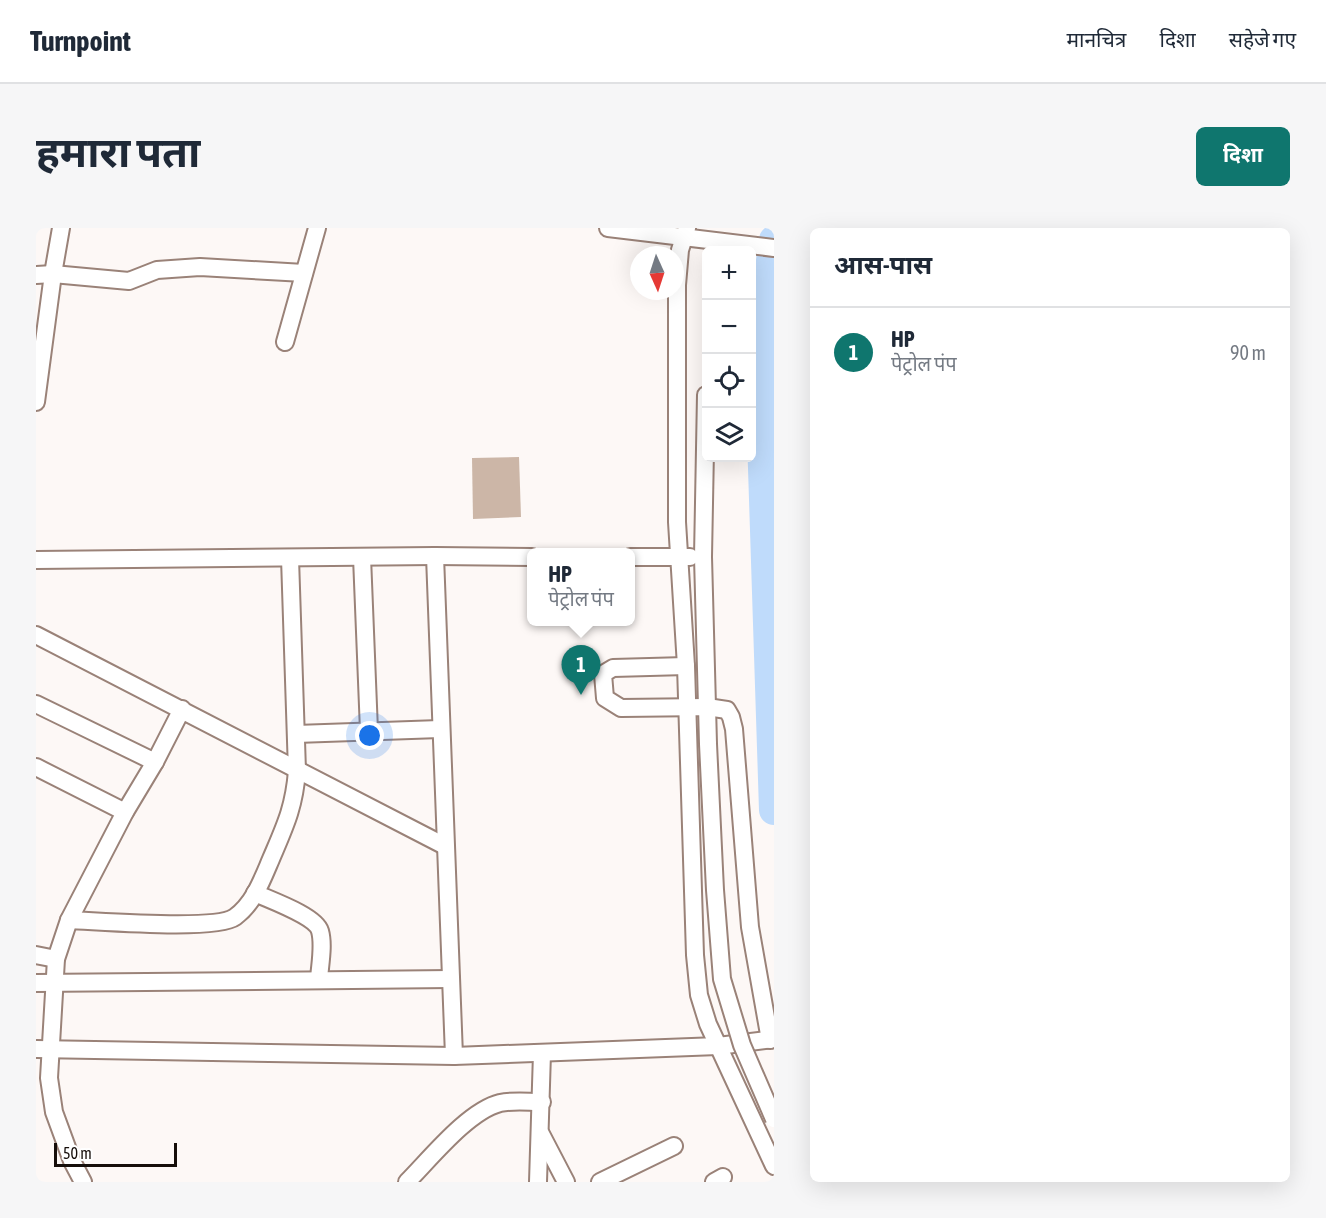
<!DOCTYPE html>
<html lang="hi">
<head>
<meta charset="utf-8">
<style>
	body { margin:0; font-family:"Asap Condensed","Noto Sans Devanagari",sans-serif; background:#f6f6f7; color:#1f2937 }
	.controls { position:absolute; right:18px; top:18px; display:grid; overflow:hidden; border-radius:9px; box-shadow:0 6px 24px #0002 }
	.controls button { width:54px; height:54px; display:grid; place-items:center; padding:0; border:0; border-bottom:2px solid #e0e1e3; background:#fff; color:#1f2937; font:30px sans-serif }
	.compass { position:absolute; left:594px; top:18px; width:54px; height:54px; border-radius:50%; background:#fff; box-shadow:0 6px 24px #0002; rotate:177deg }
	.scale { position:absolute; left:18px; bottom:15px; width:123px; box-sizing:border-box; padding-left:6px; border:3px solid #160e0a; border-top:0; font-size:16px; line-height:21px; white-space:nowrap; color:#160e0a; -webkit-text-stroke:4px #fff; paint-order:stroke }
	.you { position:absolute; left:334px; top:508px; width:21px; height:21px; margin:-15px; border:4px solid #fff; border-radius:50%; background:#1a73e8; box-shadow:0 0 0 9px #1a73e833 }
	.badge { display:grid; place-items:center; width:39px; height:39px; border-radius:50%; background:#0f766e; color:#fff; font-size:20px; font-weight:700 }
	.pin { position:absolute; translate:-50% -50px; filter:drop-shadow(0 2px 3px #0008) }
	.pin::after { content:''; position:absolute; top:32px; width:21px; height:18px; background:inherit; clip-path:polygon(0 0,100% 0,50% 100%) }
	.popup { position:absolute; left:491px; top:320px; width:108px; height:78px; box-sizing:border-box; display:grid; place-content:center; border-radius:9px; background:#fff; filter:drop-shadow(0 2px 4px #0005); font-size:20px; white-space:nowrap; color:#747a83 }
	.popup b { font-size:22px; color:#1f2937 }
	.popup::after { content:''; position:absolute; left:50%; top:100%; margin-left:-12px; border:12px solid transparent; border-top-color:#fff }
	.list { margin:0; padding:0; list-style:none }
	h2 { display:flex; justify-content:space-between; align-items:center; height:78px; margin:0; padding:0 24px; font-size:26px }
	h2 small { font-size:20px; font-weight:400; color:#747a83 }
	.list li { display:grid; grid-template-columns:39px 1fr auto; gap:18px; align-items:center; box-sizing:border-box; height:90px; padding:0 24px; border-top:2px solid #e0e1e3 }
	.list b { display:block; font-size:22px; white-space:nowrap }
	.list p { margin:0; font-size:20px; white-space:nowrap; color:#747a83 }
	.list em { font-size:20px; font-style:normal; color:#747a83 }
	.icon { flex:none; width:33px; height:33px; fill:none; stroke:currentColor; stroke-width:2; stroke-linecap:round; stroke-linejoin:round }
	.map { position:relative; flex:none; width:738px; height:954px; overflow:hidden; border-radius:9px }
	header { display:flex; align-items:center; gap:36px; box-sizing:border-box; height:84px; padding:0 30px; background:#fff; border-bottom:2px solid #e0e1e3 }
	header strong { font-size:28px }
	nav { display:flex; gap:33px; margin-inline-start:auto; font-size:21px }
	.intro { display:flex; align-items:center; justify-content:space-between; box-sizing:border-box; height:144px; padding:0 36px }
	h1 { margin:0; font-size:42px }
	.button { padding:15px 27px; border-radius:9px; background:#0f766e; color:#fff; font-size:21px; font-weight:700 }
	main { display:flex; gap:36px; padding:0 36px }
	aside { flex:1; background:#fff; border-radius:9px; box-shadow:0 6px 24px #0002 }
	.map>svg:first-child { display:block }
</style>
</head>
<body>
<header>
<strong>Turnpoint</strong>
<nav><a>मानचित्र</a><a>दिशा</a><a>सहेजे गए</a></nav>
</header>
<div class="intro"><h1>हमारा पता</h1><a class="button">दिशा</a></div>
<main>
<div class="map">
<svg width="738" height="954" viewBox="0 0 738 954">
	<rect width="100%" height="100%" fill="#fdf8f6"/>
	<g fill="none" stroke-linecap="round" stroke-linejoin="round">
		<polyline stroke="#bfdbfb" stroke-width="30" points="738,12 723,116 738,582"/>
	</g>
	<polygon fill="#ccb6a7" points="483,229 485,289 437,291 436,230"/>
	<g fill="none" stroke-linecap="round" stroke-linejoin="round">
		<defs>
			<g id="minor">
				<polyline points="572,0 738,20"/>
				<polyline points="651,0 644,22 641,57 641,294 650,438 659,727 663,767 672,796 738,938"/>
				<polyline points="0,47 17,46 93,53 121,42 164,39 268,45"/>
				<polyline points="249,114 281,0"/>
				<polyline points="670,167 667,329 672,516"/>
				<polyline points="0,174 17,46 25,0"/>
				<polyline points="399,328 418,828"/>
				<polyline points="326,329 333,503"/>
				<polyline points="594,329 654,329"/>
				<polyline points="0,332 399,328 496,329"/>
				<polyline points="0,407 409,618"/>
				<polyline points="650,438 577,440 567,446 569,470 585,480 671,479 691,482 695,489 698,501 714,699 734,812"/>
				<polyline points="0,476 119,534"/>
				<polyline points="260,506 404,501"/>
				<polyline points="0,539 89,584"/>
				<path d="M219 665C234 672 280 688 284 703 288 717 284 736 283 751"/>
				<path d="M33 692C63 693 180 703 199 689 218 675 226 652 235 631 249 598 258 580 261 543L254 330"/>
				<polyline points="0,727 20,731"/>
				<polyline points="0,755 415,751"/>
				<polyline points="0,821 418,828 682,818 738,811"/>
				<polyline points="505,906 530,954"/>
				<polyline points="47,954 36,933 18,884 13,850 20,731 33,692 89,584 119,534 146,481"/>
				<path d="M371 954C394 931 432 883 464 875 478 872 492 874 506 874"/>
				<polyline points="502,954 506,825"/>
				<polyline points="564,954 638,918"/>
				<polyline points="678,954 687,949"/>
			</g>
		</defs>
		<use href="#minor" stroke="#9a8278" stroke-width="20"/>
		<use href="#minor" stroke="#fff" stroke-width="16"/>
		<defs>
			<polyline id="minor-bridge" points="672,516 679,662 686,751 706,817 738,891"/>
		</defs>
		<use href="#minor-bridge" stroke="#9a8278" stroke-width="20" stroke-linecap="butt"/>
		<use href="#minor-bridge" stroke="#fff" stroke-width="16"/>
	</g>
</svg>
<div class="controls">
<button>+</button>
<button>−</button>
<button><svg class="icon" aria-label="locate" viewBox="0 0 24 24"><circle cx="12" cy="12" r="6"/><path d="M12 2v4M12 18v4M2 12h4M18 12h4"/></svg></button>
<button><svg class="icon" aria-label="layers" viewBox="0 0 24 24"><path d="M12 4l9 5-9 5-9-5zM3 14l9 5 9-5"/></svg></button>
</div>
<svg class="compass" viewBox="-18 -18 36 36"><path d="M0-13l5 13h-10z" fill="#e53935"/><path d="M0 13l5-13h-10z" fill="#747a83"/></svg>
<div class="scale">50 m</div>
<div class="you"></div>
<div class="pin badge" style="left:545px;top:467px">1</div>
<div class="popup"><b>HP</b>पेट्रोल पंप</div>
</div>
<aside>
<h2>आस-पास<small></small></h2>
<ul class="list">
<li><span class="badge">1</span><div><b>HP</b><p>पेट्रोल पंप</p></div><em>90 m</em></li>
</ul>
</aside>
</main>
</body>
</html>
